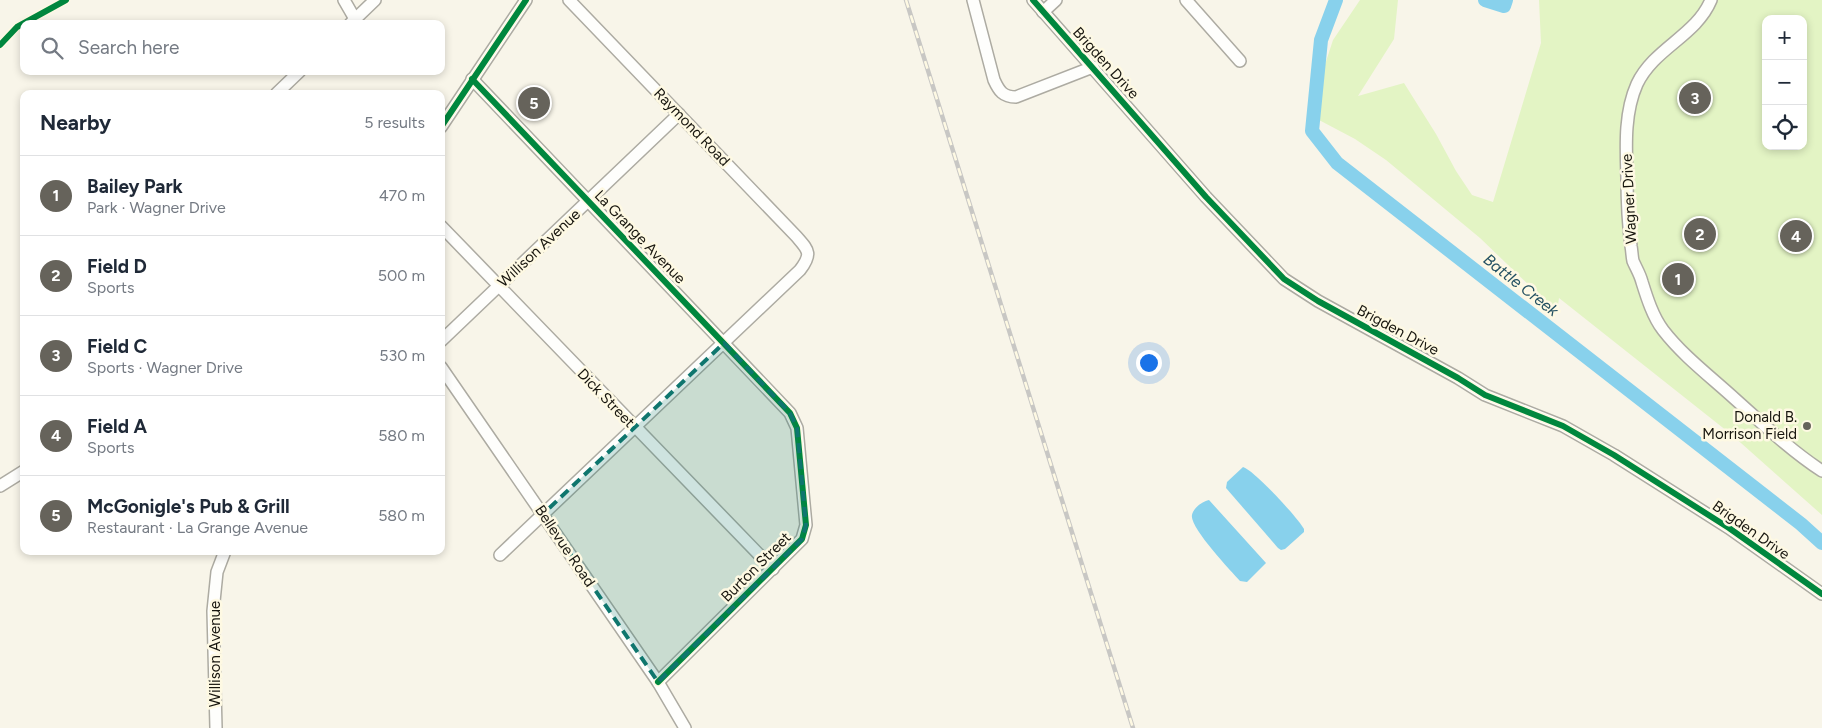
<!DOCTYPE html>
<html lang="en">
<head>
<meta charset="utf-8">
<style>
	body { margin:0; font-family:Figtree,sans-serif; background:#f2f2f3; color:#1f2937 }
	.controls { position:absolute; right:15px; top:15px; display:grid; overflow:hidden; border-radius:10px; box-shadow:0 2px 8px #0003 }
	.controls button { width:45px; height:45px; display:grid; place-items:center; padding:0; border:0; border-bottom:1px solid #e0e1e3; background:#fff; color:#1f2937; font:25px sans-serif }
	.you { position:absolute; left:1148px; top:362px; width:18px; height:18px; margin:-12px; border:4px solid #fff; border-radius:50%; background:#1a73e8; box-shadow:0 0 0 8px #1a73e833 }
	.badge { display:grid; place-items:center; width:32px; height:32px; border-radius:50%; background:#66635b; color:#fff; font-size:16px; font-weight:700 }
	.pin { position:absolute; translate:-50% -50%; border:2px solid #fff; box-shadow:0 1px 5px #0006 }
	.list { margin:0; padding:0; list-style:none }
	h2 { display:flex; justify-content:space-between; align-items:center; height:65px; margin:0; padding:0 20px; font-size:21px }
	h2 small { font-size:16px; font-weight:400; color:#747a83 }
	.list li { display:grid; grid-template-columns:32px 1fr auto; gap:15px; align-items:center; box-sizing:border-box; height:80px; padding:0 20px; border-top:1px solid #e0e1e3 }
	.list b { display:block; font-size:19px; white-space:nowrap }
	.list p { margin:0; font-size:16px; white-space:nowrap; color:#747a83 }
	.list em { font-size:16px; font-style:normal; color:#747a83 }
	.icon { flex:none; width:28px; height:28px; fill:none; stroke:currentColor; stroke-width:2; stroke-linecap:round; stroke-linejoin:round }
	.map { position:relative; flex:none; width:1822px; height:728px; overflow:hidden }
	.search { position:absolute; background:#fff; box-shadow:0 2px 8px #0003; left:20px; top:20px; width:425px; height:55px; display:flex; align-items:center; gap:12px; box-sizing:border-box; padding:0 18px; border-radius:10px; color:#747a83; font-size:19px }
	.panel { position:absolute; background:#fff; box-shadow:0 2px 8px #0003; left:20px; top:90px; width:425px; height:465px; border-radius:10px }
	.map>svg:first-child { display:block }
</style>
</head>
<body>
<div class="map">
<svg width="1822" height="728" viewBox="0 0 1822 728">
	<rect width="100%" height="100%" fill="#f8f5e9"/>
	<path fill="#e3f4c4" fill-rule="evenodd" d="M1360 0H1398L1394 39 1358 96 1404 83 1436 134 1456 171 1472 195 1493 202 1541 43 1539 0H1822V515L1732 435 1559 298 1557 312 1480 238 1386 160 1355 139 1319 120V83L1333 40ZM1766 19H1803V146H1766Z"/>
	<g fill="#88d1ec">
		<path d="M1243 467C1254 470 1298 518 1304 529V532L1285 549 1281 550 1278 548 1226 488 1227 482Z"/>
		<path d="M1209 500 1266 563 1247 582 1240 581C1231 571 1189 527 1192 515 1193 508 1203 501 1209 500Z"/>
	</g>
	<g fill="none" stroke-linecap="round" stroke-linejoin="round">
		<g stroke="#88d1ec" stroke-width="14">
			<polyline points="1336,0 1321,40 1312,131 1337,163 1801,524 1822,543"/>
			<polyline points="1485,0 1504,6 1506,0"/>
		</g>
		<defs>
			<g id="minor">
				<polyline points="344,0 355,19"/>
				<path d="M973 0 994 80C999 91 1003 97 1016 97L1093 67"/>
				<polyline points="1033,0 1206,197 1284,279 1318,301 1458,378 1485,395 1563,426 1614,455 1729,528 1822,594"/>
				<polyline points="1186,0 1240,61"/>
				<path d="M1711 0C1696 36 1654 48 1637 84 1624 113 1626 147 1627 178 1627 201 1628 223 1631 246 1632 251 1632 257 1633 261 1636 268 1640 274 1642 282 1647 298 1653 317 1663 330 1683 356 1711 377 1735 399 1763 424 1790 450 1822 471"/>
				<polyline points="1043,12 1056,0"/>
				<polyline points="350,24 375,0"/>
				<polyline points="472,79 790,413 797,428 806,525 802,539 658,682"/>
				<polyline points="276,94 300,71"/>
				<polyline points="441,127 526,0"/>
				<polyline points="441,226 773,569"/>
				<polyline points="441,341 679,114"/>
				<polyline points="441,367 658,682 685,728"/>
				<polyline points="0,486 24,471"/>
				<path d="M500 555 800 270C813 253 808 250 796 236L569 0"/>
				<polyline points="216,728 213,611 217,572 225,551"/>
			</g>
		</defs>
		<use href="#minor" stroke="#adaba2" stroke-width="14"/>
		<use href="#minor" stroke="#fefefc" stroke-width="11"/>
		<defs>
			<polyline id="rail" points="906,0 1133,728"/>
		</defs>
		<use href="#rail" stroke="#c8c7c4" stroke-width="4.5"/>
		<use href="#rail" stroke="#fef9e3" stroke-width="2.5" stroke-dasharray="8" stroke-linecap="butt"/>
		<defs>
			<g id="cycleway">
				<polyline points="1033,0 1206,197 1284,279 1318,301 1458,378 1485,395 1563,426 1614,455 1729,528 1822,594"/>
				<polyline points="0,45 17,27 66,0"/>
				<polyline points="472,79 790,413 797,428 806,525 802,539 658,682"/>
				<polyline points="441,127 526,0"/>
			</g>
		</defs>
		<use href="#cycleway" stroke="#fef9e3" stroke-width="9"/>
		<use href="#cycleway" stroke="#00873e" stroke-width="6"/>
	</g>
	<path fill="#0f766e" fill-opacity="0.2" stroke="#0f766e" stroke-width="4" stroke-dasharray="10 6" stroke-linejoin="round" d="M724 343 790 413 797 428 806 525 802 539 658 682 543 514Z"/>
	<circle fill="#66635b" stroke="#fef9e3" stroke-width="2" cx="1807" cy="426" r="5"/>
	<g text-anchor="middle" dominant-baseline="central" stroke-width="5" stroke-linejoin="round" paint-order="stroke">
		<g font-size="15" fill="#17150e" stroke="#fef9e3">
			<text transform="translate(1106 63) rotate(48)">Brigden Drive</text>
			<text transform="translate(692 127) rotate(46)">Raymond Road</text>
			<text transform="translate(1629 199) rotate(-93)">Wagner Drive</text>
			<text transform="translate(640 237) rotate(46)">La Grange Avenue</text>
			<text transform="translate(539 248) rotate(-43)">Willison Avenue</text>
			<text transform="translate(1398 330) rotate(28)">Brigden Drive</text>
			<text transform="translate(606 398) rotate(46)">Dick Street</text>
			<text transform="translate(1751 530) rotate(35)">Brigden Drive</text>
			<text transform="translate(565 546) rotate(56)">Bellevue Road</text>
			<text transform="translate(756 567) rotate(-45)">Burton Street</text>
			<text transform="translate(215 654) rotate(-90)">Willison Avenue</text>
		</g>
		<g font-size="15" fill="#17150e" stroke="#fef9e3" text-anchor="end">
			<text x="1797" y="417">Donald B.<tspan x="1797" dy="17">Morrison Field</tspan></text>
		</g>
		<g font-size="16" font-style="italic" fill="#235062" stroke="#fef9e3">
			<text transform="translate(1521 285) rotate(38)">Battle Creek</text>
		</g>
	</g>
</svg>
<div class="controls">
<button>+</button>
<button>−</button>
<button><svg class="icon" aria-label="locate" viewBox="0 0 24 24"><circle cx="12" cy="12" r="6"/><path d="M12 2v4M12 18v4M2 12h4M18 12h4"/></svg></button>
</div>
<div class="you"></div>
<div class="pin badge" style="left:1678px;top:279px">1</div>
<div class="pin badge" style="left:1700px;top:234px">2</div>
<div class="pin badge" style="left:1695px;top:98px">3</div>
<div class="pin badge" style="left:1796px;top:236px">4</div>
<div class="pin badge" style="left:534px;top:103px">5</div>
<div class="search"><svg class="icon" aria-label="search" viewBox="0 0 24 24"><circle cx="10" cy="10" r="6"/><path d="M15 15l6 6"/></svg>Search here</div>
<section class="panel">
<h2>Nearby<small>5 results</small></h2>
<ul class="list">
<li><span class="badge">1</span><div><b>Bailey Park</b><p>Park · Wagner Drive</p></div><em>470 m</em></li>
<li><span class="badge">2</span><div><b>Field D</b><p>Sports</p></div><em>500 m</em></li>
<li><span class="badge">3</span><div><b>Field C</b><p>Sports · Wagner Drive</p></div><em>530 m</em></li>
<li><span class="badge">4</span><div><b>Field A</b><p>Sports</p></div><em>580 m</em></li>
<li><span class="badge">5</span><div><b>McGonigle's Pub &amp; Grill</b><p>Restaurant · La Grange Avenue</p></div><em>580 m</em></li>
</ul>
</section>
</div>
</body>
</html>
